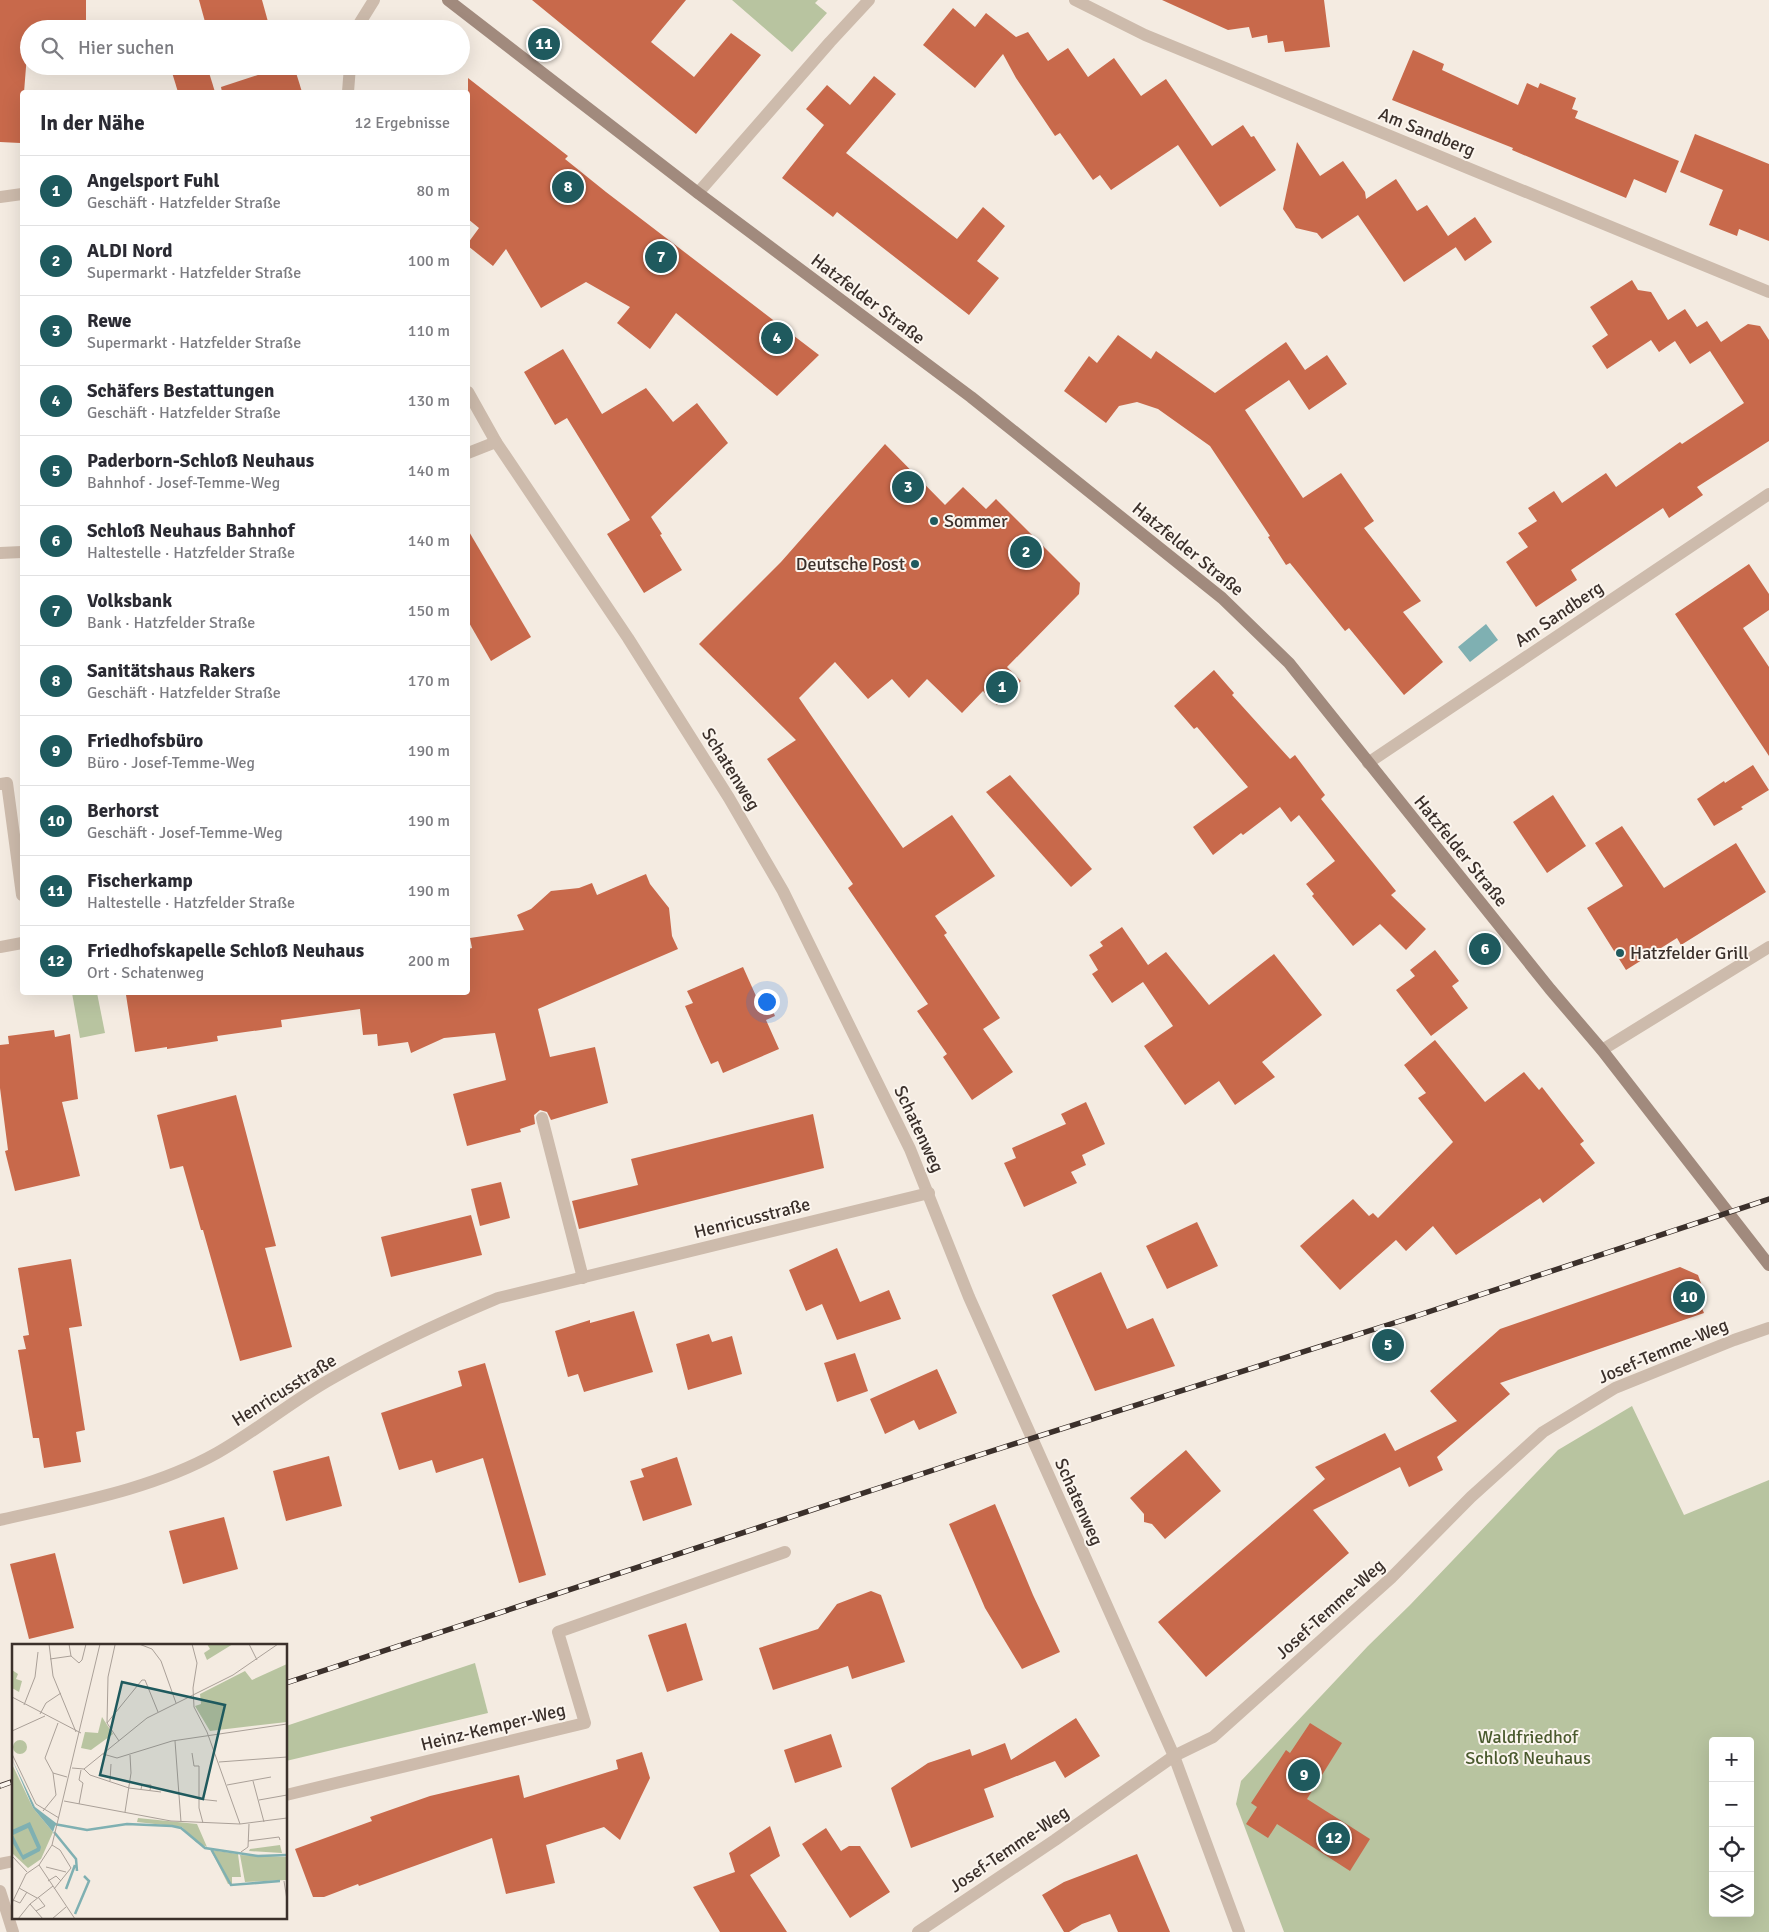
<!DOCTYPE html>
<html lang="de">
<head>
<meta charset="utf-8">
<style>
	body { margin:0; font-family:Signika,sans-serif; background:#f7f7f7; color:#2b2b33 }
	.controls { position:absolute; right:15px; bottom:15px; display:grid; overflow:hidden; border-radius:5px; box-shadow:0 5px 20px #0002 }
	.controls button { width:45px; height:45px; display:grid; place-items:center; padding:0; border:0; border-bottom:1px solid #e1e1e2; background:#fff; color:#2b2b33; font:25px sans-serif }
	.you { position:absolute; left:766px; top:1001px; width:18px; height:18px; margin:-12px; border:4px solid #fff; border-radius:50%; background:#1a73e8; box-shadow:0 0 0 8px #1a73e833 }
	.badge { display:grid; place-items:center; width:32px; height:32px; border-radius:50%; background:#1f5a5e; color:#fff; font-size:16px; font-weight:700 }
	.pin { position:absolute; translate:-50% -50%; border:2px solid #fff; box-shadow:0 1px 5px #0006 }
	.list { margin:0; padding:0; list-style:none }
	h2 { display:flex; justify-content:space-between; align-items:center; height:65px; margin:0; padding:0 20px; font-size:21px }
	h2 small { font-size:16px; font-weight:400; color:#7c7c81 }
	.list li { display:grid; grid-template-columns:32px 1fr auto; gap:15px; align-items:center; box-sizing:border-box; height:70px; padding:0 20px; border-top:1px solid #e1e1e2 }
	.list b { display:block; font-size:19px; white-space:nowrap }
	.list p { margin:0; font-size:16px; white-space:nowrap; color:#7c7c81 }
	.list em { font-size:16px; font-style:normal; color:#7c7c81 }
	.icon { flex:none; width:28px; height:28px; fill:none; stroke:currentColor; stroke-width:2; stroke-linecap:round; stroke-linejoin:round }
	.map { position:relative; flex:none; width:1769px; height:1932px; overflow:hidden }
	.search { position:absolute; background:#fff; box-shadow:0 5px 20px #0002; left:20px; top:20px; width:450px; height:55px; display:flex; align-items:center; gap:12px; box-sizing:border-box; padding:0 18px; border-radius:28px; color:#7c7c81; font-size:19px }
	.panel { position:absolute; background:#fff; box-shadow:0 5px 20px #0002; left:20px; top:90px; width:450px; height:905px; border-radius:5px }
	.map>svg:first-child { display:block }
</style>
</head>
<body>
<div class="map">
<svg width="1769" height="1932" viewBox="0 0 1769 1932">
	<rect width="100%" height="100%" fill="#f4ebe1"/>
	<g fill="#b8c4a0" fill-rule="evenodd">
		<polygon points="732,0 818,0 815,3 827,13 792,52"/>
		<polygon points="72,993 97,993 105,1033 80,1038"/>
		<path d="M1632 1406 1684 1515 1769 1480V1932H1284L1236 1804 1241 1781 1368 1646 1410 1605 1558 1450ZM1713 1741H1750V1913H1713Z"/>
		<polygon points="475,1663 488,1713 286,1761 286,1726"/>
	</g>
	<polygon fill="#7fb0b2" points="1486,624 1498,640 1470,662 1458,647"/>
	<g fill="#c8694b">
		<polygon points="0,0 86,0 86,29 29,29 20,143 0,142"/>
		<polygon points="199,0 262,0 270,29 207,29"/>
		<polygon points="532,0 686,0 651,42 694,77 731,33 761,55 696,134"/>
		<polygon points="1162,0 1324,0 1330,47 1285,52 1283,41 1268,43 1267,35 1252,38 1249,27 1228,30"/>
		<polygon points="953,8 975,27 986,13 1016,37 1028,32 1048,61 1068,48 1088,77 1114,58 1141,96 1166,79 1212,146 1243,125 1251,137 1254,136 1276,170 1220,207 1178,145 1111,190 1100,175 1093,180 1060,133 1055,136 1016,78 1003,54 975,88 923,45"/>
		<polygon points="1413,50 1444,64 1442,70 1518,105 1527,83 1538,88 1540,83 1576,98 1572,109 1578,111 1575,118 1679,161 1666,193 1634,179 1626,198 1512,150 1513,148 1392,100"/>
		<polygon points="170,66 207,66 215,92 178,92"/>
		<polygon points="285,66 294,66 302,92 222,92 221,87"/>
		<polygon points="874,76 896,94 846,153 957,239 983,207 1005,226 977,261 999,278 969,315 837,212 833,217 782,178 824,125 806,109 827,85 850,105"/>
		<polygon points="468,78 568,156 565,159 606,192 819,355 777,396 676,313 650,349 617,323 630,307 586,282 541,308 506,249 493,266 468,246 468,243 479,228 468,219"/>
		<polygon points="1695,134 1769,164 1769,241 1739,229 1737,236 1709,225 1723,190 1680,172"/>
		<polygon points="1297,142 1320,176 1343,161 1365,192 1366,199 1396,179 1417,211 1427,205 1448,236 1475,217 1492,242 1465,261 1453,243 1456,247 1404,282 1358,215 1322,239 1317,233 1296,228 1283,209"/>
		<polygon points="1632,280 1638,290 1651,292 1668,320 1685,309 1697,327 1707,321 1721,342 1748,324 1760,326 1769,340 1769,441 1697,487 1703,495 1669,518 1663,508 1571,570 1577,580 1536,607 1506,562 1528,547 1518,533 1537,521 1528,508 1554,491 1562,503 1606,473 1616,487 1680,442 1682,444 1744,403 1710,351 1690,364 1675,341 1659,352 1651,340 1607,369 1592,346 1608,335 1590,307"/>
		<polygon points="1118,335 1151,359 1156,351 1215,393 1286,342 1305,370 1327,355 1347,384 1309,410 1289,380 1245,410 1303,498 1341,473 1374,521 1364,528 1421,601 1403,612 1443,662 1404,695 1349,628 1345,631 1290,563 1286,565 1268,537 1270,536 1210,446 1158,409 1137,402 1119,406 1106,423 1064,391 1089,356 1097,363"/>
		<polygon points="563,349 602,414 646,388 673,422 697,403 728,443 651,517 662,534 660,535 682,570 644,593 607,534 630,520 567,418 555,425 524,372"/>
		<polygon points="885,444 945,505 963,487 986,509 996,499 1080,583 1079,594 1007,667 1021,681 997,705 983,691 962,713 927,679 909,698 892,679 868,699 835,662 799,698 903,848 952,815 995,876 935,916 947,933 944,935 1000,1018 983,1029 1013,1072 972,1100 943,1057 947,1054 917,1011 928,1004 848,888 853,884 767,759 796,740 699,644 781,562"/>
		<polygon points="468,530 531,637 491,661 468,621"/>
		<polygon points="1749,564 1769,594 1769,610 1743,628 1769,667 1769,756 1675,614"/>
		<polygon points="1214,670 1234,693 1232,695 1290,759 1295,755 1325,795 1321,799 1396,891 1391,895 1426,929 1406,950 1380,924 1353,946 1312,896 1314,894 1306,884 1335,861 1299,815 1291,822 1280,807 1243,835 1241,833 1213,855 1193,827 1248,787 1197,727 1194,729 1174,706"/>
		<polygon points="1753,765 1769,790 1741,807 1743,809 1714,826 1697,799 1724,781 1725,783"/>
		<polygon points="1010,775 1092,869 1071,887 986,792"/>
		<polygon points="1553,795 1586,846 1547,873 1513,822"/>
		<polygon points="1622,826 1664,888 1736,843 1766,892 1681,945 1677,938 1626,970 1587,908 1623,886 1595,843"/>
		<polygon points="646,874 650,884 669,908 672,936 678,949 538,1009 550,1057 595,1047 608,1103 551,1120 547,1112 540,1110 534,1115 535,1124 520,1129 521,1132 467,1146 453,1094 506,1080 495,1033 444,1038 411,1053 408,1042 378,1046 377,1034 363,1035 360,1009 281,1020 282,1027 217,1036 218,1041 167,1049 167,1047 135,1052 126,995 144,992 468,992 468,949 472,948 470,938 524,930 517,915 531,909 551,891 579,888 592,883 597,895"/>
		<polygon points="1122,927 1148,965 1166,952 1209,1005 1274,954 1322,1015 1262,1062 1275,1077 1235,1105 1219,1081 1185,1105 1144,1046 1173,1026 1143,982 1112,1003 1092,974 1098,970 1089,955 1103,946 1100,942"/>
		<polygon points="1435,950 1459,981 1452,986 1468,1008 1431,1036 1396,990 1415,976 1410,970"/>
		<polygon points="743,967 756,996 765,993 775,1016 766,1020 779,1049 723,1073 718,1061 711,1064 700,1040 685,1006 693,1003 687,991"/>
		<polygon points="54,1030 55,1037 70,1034 78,1099 62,1102 80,1176 15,1191 5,1151 8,1150 0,1088 0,1045 9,1044 8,1036"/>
		<polygon points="1435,1040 1485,1102 1524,1072 1539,1090 1542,1087 1562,1113 1584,1141 1580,1144 1595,1163 1543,1203 1540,1198 1456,1255 1433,1226 1406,1251 1396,1240 1340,1290 1300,1246 1353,1199 1369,1216 1373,1213 1378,1218 1453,1142 1418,1098 1426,1093 1404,1065"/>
		<polygon points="236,1095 276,1246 265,1248 292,1347 240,1361 203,1230 201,1230 183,1166 170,1169 157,1115"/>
		<polygon points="1086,1102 1105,1144 1082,1155 1086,1165 1071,1172 1077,1183 1024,1207 1004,1163 1016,1158 1012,1148 1066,1124 1061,1114"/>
		<polygon points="813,1114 824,1168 579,1229 572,1201 638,1185 631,1159"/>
		<polygon points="501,1182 510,1218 480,1226 471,1189"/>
		<polygon points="471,1215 482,1255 391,1277 381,1237"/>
		<polygon points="1197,1222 1218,1266 1167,1289 1146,1246"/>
		<polygon points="837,1248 860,1302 889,1290 901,1319 837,1340 822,1304 806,1311 789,1270"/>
		<polygon points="71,1259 82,1326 69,1328 85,1430 76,1432 81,1462 44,1468 39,1438 33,1438 18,1350 26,1349 23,1336 29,1335 18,1268"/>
		<polygon points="1680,1267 1698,1275 1706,1297 1701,1306 1704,1313 1500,1383 1510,1394 1437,1457 1443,1470 1409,1487 1400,1467 1313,1510 1349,1553 1206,1677 1158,1622 1325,1479 1315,1467 1385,1433 1395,1451 1457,1421 1430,1391 1500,1329"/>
		<polygon points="1101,1272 1127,1329 1153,1318 1175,1366 1095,1391 1052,1295"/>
		<polygon points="634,1311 653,1372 584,1392 578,1374 568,1377 555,1331 590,1320 590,1323"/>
		<polygon points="709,1334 712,1342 732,1336 742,1374 688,1390 676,1344"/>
		<polygon points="855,1353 868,1391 837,1402 824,1363"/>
		<polygon points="485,1363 546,1575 519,1583 483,1458 436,1473 432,1460 399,1470 381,1413 462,1386 458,1371"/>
		<polygon points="937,1369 957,1413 919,1430 914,1420 885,1434 870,1399"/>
		<polygon points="1186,1450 1221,1491 1165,1539 1152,1524 1144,1522 1144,1514 1130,1498"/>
		<polygon points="329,1456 342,1506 286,1521 273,1471"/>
		<polygon points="677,1457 692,1505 643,1521 630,1481 644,1477 641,1469"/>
		<polygon points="995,1504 1033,1595 1060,1652 1022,1669 985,1608 949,1524"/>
		<polygon points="224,1517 238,1569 183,1584 169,1531"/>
		<polygon points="55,1553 74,1628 29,1639 10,1564"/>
		<polygon points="871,1591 881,1595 905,1662 852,1679 848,1666 773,1690 759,1648 818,1629 837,1604"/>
		<polygon points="686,1623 703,1680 667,1692 648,1635"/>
		<polygon points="1076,1718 1100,1756 1065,1778 1055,1761 984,1789 994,1817 911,1848 891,1788 928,1763 970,1749 972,1756 1005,1743 1011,1760"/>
		<polygon points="1310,1723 1342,1743 1307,1799 1370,1839 1350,1871 1277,1824 1268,1838 1246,1824 1257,1807 1251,1803 1286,1750 1290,1753"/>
		<polygon points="831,1734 842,1767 795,1783 784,1750"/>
		<polygon points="642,1752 650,1778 620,1840 604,1827 546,1845 555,1883 506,1894 492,1838 359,1886 358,1884 324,1897 313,1897 295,1849 372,1821 370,1817 430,1796 519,1775 524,1798 618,1769 616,1760"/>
		<polygon points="770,1826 780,1856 750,1875 787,1932 720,1932 693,1887 735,1872 729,1853"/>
		<polygon points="826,1828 841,1851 849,1846 860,1846 890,1892 850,1918 802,1844"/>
		<polygon points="1137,1854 1170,1932 1118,1932 1110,1914 1082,1924 1069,1932 1064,1932 1042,1895 1064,1882"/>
	</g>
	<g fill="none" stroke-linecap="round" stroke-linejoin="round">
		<g stroke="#cdbbac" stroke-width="12">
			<polyline points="1075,0 1145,35 1769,292"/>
			<polyline points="356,29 374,0"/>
			<polyline points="348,92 350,66"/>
			<polyline points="698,193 830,42 869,0"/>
			<polyline points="0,197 22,194"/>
			<polyline points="468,392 496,442 628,638 729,798 783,891 910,1149 969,1297 1174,1756 1239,1932"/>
			<polyline points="468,453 496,442"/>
			<polyline points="0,553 22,552"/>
			<polyline points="1368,763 1769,494"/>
			<polyline points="0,784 7,783 22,895"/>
			<polyline points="0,947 22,943"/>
			<polyline points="1602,1050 1769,947"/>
			<polyline points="542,1118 583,1278"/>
			<path d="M0 1520C73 1503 151 1490 217 1453 256 1431 292 1401 331 1379 385 1348 441 1322 498 1298L929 1193"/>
			<polyline points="286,1795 585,1723 558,1632 785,1552"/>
			<polyline points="0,1864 14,1861"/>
			<polyline points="0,1891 13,1932"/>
			<polyline points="918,1932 1055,1840 1174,1756 1213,1737 1391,1578 1471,1497 1543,1432 1615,1388 1734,1340 1769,1328"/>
		</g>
		<polyline stroke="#a18a7d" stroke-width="12" points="448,0 698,193 971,397 1222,598 1289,663 1550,989 1602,1050 1769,1265"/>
		<defs>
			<g id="rail">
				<polyline points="286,1683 970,1458 1419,1315 1769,1199"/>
				<polyline points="0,1786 14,1781"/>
			</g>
		</defs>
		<use href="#rail" stroke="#3b302b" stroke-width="5.5"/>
		<use href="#rail" stroke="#fbf5ee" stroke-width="4" stroke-dasharray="11" stroke-linecap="butt"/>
	</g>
	<g fill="#1f5a5e" stroke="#fbf5ee" stroke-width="2">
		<circle cx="934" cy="521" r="5"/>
		<circle cx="915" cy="564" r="5"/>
		<circle cx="1620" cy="953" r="5"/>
	</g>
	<g text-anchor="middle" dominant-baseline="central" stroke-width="4" stroke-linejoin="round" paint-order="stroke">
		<g font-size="18" fill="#3b302b" stroke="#fbf5ee">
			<text transform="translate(1427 132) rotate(22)">Am Sandberg</text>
			<text transform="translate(868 299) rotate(37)">Hatzfelder Straße</text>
			<text transform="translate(1188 549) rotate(39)">Hatzfelder Straße</text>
			<text transform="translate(1559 614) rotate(-34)">Am Sandberg</text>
			<text transform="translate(731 769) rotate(58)">Schatenweg</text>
			<text transform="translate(1461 851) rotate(51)">Hatzfelder Straße</text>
			<text transform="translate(919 1129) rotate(65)">Schatenweg</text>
			<text transform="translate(752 1218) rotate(-14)">Henricusstraße</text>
			<text transform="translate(1663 1351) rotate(-23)">Josef-Temme-Weg</text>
			<text transform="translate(284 1390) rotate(-32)">Henricusstraße</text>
			<text transform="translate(1079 1502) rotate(66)">Schatenweg</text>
			<text transform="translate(1330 1609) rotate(-42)">Josef-Temme-Weg</text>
			<text transform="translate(493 1727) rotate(-14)">Heinz-Kemper-Weg</text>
			<text transform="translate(1009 1849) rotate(-34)">Josef-Temme-Weg</text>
		</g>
		<g font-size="18" fill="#3b302b" stroke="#fbf5ee" text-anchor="start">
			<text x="944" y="521">Sommer</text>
			<text x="905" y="564" text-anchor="end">Deutsche Post</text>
			<text x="1630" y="953">Hatzfelder Grill</text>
		</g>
		<g font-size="18" fill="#4a5a2e" stroke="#fbf5ee">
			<text x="1528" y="1737">Waldfriedhof<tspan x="1528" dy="21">Schloß Neuhaus</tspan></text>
		</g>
	</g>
	<g transform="translate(12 1644)">
		<rect width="275" height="275" fill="#f4ebe1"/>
		<path d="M195 0H221L195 16 192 9 198 5ZM275 20V78L198 87 183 62 189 60 188 50 233 27 240 36ZM0 26 6 30 4 35 10 37 7 48 0 44ZM90 73 101 90 79 106 69 104 73 88 86 89ZM1 103a7 7 0 1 1 14 0a7 7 0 1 1-14 0ZM0 120 21 164 41 188 29 215 16 224 0 209ZM126 174 185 180 195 203 184 198 170 183 125 178ZM268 201 270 209 237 207 238 205ZM199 206 226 210 229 233H220V240H216ZM228 211 275 213V236L233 238Z" fill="#b8c4a0"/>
		<path d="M0 115 23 163 44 179 41 188 21 164ZM18 178 29 203 28 207 11 216 0 198V186ZM16 184 25 204 11 211 1 191Z" fill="#7fb0b2" fill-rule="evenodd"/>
		<path fill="none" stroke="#7fb0b2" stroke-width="2.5" d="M42 180 75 186 115 180 160 182 169 184 193 204 246 212 275 211M42 188 64 215 65 227M199 205 219 241 268 237M54 245 63 221M63 270 77 237 72 232"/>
		<path fill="none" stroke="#aaa098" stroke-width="1" d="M37 0 41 32 64 88M57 0 59 12 67 19 70 16 74 0M92 0H108M127 0 140 5 149 17 164 59M180 0 185 19 181 44 182 63 195 88 228 180M237 0 245 16M103 1 96 33 95 79 107 97M38 15 59 12M0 53 69 89M12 61 23 33 26 8M28 70 34 59 49 49M46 79 33 114 41 129 55 133M95 79 130 36H133L146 68M0 87 33 72M163 97 169 178M180 109 182 122H187V164L191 179M0 110 24 160 47 174M91 110 105 114 160 97 275 80M207 118 275 113M60 124 72 125 135 74 221 31 266 0M72 125 78 131 117 144M98 137 99 120M241 137 252 178M215 141 259 133M117 144 149 148M129 145 130 141H139L138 146M187 155 205 157M247 156 275 151M52 157 159 177 228 180 275 174M67 160 71 139 67 136 69 126M31 167 44 151 41 129M113 168 119 129 118 111M236 197 267 193 268 196M40 201 48 206 59 224 42 245M229 208 236 203 237 180M0 212 15 228M27 221 63 275M34 223 54 228M36 237 44 232 49 237M272 237 275 256M7 244 25 254M1 256 8 259 15 248M0 259 14 230 27 221 40 201 88 0M18 260 31 275M24 267 33 262 26 253M6 275 18 260 41 242M40 275 54 263"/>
		<path fill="#1f5a5e" fill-opacity="0.15" stroke="#1f5a5e" stroke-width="2.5" d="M110 38 213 61 191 155 88 131Z"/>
		<rect width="275" height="275" fill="none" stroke="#3b302b" stroke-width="2.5"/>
	</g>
</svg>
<div class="controls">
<button>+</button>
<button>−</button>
<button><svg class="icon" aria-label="locate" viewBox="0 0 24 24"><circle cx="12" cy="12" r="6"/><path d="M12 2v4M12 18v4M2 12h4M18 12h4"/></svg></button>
<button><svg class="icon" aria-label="layers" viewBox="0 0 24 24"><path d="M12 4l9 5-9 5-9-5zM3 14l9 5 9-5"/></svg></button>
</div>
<div class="you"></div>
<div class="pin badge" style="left:1002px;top:687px">1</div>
<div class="pin badge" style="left:1026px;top:552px">2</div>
<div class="pin badge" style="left:908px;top:487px">3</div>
<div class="pin badge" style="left:777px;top:338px">4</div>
<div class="pin badge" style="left:1388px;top:1345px">5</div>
<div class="pin badge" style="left:1485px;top:949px">6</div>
<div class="pin badge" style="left:661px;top:257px">7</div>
<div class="pin badge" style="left:568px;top:187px">8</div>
<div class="pin badge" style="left:1304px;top:1775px">9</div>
<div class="pin badge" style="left:1689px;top:1297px">10</div>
<div class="pin badge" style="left:544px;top:44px">11</div>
<div class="pin badge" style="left:1334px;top:1838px">12</div>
<div class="search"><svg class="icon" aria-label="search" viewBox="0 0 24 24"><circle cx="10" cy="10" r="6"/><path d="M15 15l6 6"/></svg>Hier suchen</div>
<section class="panel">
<h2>In der Nähe<small>12 Ergebnisse</small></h2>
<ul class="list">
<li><span class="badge">1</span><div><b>Angelsport Fuhl</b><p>Geschäft · Hatzfelder Straße</p></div><em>80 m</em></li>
<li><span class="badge">2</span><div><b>ALDI Nord</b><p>Supermarkt · Hatzfelder Straße</p></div><em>100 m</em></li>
<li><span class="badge">3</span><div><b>Rewe</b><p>Supermarkt · Hatzfelder Straße</p></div><em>110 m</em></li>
<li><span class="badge">4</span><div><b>Schäfers Bestattungen</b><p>Geschäft · Hatzfelder Straße</p></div><em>130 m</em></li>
<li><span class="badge">5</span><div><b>Paderborn-Schloß Neuhaus</b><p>Bahnhof · Josef-Temme-Weg</p></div><em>140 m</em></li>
<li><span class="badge">6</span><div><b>Schloß Neuhaus Bahnhof</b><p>Haltestelle · Hatzfelder Straße</p></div><em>140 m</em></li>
<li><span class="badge">7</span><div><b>Volksbank</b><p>Bank · Hatzfelder Straße</p></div><em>150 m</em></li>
<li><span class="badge">8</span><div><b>Sanitätshaus Rakers</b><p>Geschäft · Hatzfelder Straße</p></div><em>170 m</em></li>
<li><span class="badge">9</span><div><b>Friedhofsbüro</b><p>Büro · Josef-Temme-Weg</p></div><em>190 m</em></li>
<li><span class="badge">10</span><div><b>Berhorst</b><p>Geschäft · Josef-Temme-Weg</p></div><em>190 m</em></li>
<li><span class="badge">11</span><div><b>Fischerkamp</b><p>Haltestelle · Hatzfelder Straße</p></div><em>190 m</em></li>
<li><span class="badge">12</span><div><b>Friedhofskapelle Schloß Neuhaus</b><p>Ort · Schatenweg</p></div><em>200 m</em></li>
</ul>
</section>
</div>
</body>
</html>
